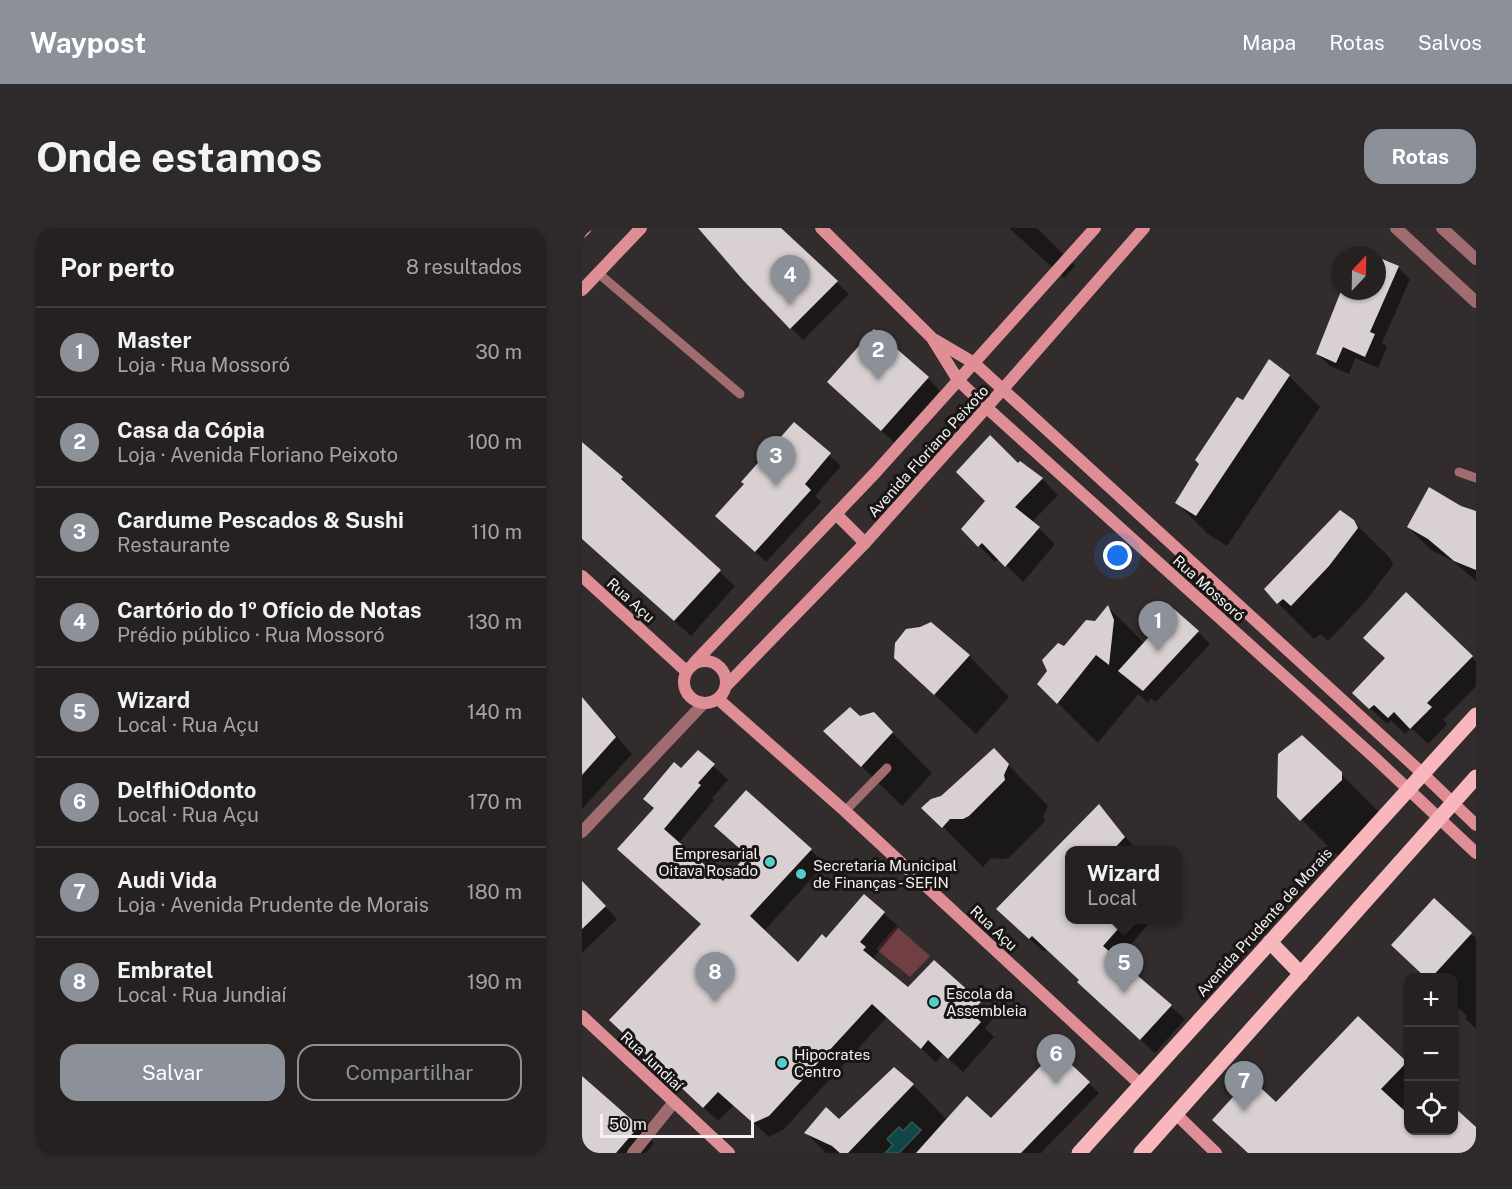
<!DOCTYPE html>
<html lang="pt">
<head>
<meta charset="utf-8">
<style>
	body { margin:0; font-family:"Public Sans",sans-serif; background:#2e292a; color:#f1f3f6 }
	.controls { position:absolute; right:18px; bottom:18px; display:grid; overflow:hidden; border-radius:12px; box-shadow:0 2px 4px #0004 }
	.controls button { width:54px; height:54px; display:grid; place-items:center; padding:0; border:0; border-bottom:2px solid #423e3f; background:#262121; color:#f1f3f6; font:30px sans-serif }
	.compass { position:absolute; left:750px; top:18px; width:54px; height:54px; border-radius:50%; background:#262121; box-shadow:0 2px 4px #0004; rotate:22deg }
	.scale { position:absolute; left:18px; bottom:15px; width:154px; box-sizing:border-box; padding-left:6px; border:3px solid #f5f1f1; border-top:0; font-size:16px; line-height:21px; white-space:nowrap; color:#f5f1f1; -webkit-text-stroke:4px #181515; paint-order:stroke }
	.you { position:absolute; left:536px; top:328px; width:21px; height:21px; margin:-15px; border:4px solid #fff; border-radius:50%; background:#1a73e8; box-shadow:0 0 0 9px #1a73e833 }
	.badge { display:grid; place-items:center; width:39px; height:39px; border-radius:50%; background:#8c9099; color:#fff; font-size:20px; font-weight:700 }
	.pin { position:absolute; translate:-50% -50px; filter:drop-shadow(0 2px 3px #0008) }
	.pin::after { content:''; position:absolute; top:32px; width:21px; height:18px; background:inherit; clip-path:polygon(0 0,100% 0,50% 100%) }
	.popup { position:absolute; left:483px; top:618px; width:117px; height:78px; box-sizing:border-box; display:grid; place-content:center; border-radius:12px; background:#262121; filter:drop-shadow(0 2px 4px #0005); font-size:20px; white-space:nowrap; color:#a4a3a5 }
	.popup b { font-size:22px; color:#f1f3f6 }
	.popup::after { content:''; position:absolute; left:50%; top:100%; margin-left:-12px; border:12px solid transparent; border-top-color:#262121 }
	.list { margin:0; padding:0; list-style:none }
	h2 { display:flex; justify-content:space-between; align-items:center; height:78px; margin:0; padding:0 24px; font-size:26px }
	h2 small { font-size:20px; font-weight:400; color:#a4a3a5 }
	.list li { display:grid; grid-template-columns:39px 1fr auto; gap:18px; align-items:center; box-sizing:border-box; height:90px; padding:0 24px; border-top:2px solid #423e3f }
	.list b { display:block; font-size:22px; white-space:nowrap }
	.list p { margin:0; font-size:20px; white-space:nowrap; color:#a4a3a5 }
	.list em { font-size:20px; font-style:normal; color:#a4a3a5 }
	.actions { display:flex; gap:12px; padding:18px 24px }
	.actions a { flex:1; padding:14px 0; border:2px solid #8c9099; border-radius:18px; text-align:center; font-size:21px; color:#8c9099 }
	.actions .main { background:#8c9099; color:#fff }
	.icon { flex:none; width:33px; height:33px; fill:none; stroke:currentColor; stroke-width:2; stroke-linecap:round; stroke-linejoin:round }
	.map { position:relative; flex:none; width:894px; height:925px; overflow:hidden; border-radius:18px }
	header { display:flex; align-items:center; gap:36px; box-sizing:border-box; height:84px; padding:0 30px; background:#8c9099; color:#fff }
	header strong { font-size:28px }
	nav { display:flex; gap:33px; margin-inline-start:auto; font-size:21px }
	.intro { display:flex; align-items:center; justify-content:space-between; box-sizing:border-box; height:144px; padding:0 36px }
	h1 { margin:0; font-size:42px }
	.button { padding:15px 27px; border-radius:18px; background:#8c9099; color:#fff; font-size:21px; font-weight:700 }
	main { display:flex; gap:36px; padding:0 36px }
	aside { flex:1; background:#262121; border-radius:18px; box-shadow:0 2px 4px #0004 }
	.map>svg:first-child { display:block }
</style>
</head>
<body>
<header>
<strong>Waypost</strong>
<nav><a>Mapa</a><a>Rotas</a><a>Salvos</a></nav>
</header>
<div class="intro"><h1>Onde estamos</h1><a class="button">Rotas</a></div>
<main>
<aside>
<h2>Por perto<small>8 resultados</small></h2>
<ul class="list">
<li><span class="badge">1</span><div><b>Master</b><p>Loja · Rua Mossoró</p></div><em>30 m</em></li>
<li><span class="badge">2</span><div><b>Casa da Cópia</b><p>Loja · Avenida Floriano Peixoto</p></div><em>100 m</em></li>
<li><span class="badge">3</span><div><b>Cardume Pescados &amp; Sushi</b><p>Restaurante</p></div><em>110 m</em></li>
<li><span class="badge">4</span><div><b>Cartório do 1º Ofício de Notas</b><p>Prédio público · Rua Mossoró</p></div><em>130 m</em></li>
<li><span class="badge">5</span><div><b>Wizard</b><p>Local · Rua Açu</p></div><em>140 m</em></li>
<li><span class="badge">6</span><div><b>DelfhiOdonto</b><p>Local · Rua Açu</p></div><em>170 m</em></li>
<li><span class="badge">7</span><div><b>Audi Vida</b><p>Loja · Avenida Prudente de Morais</p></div><em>180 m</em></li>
<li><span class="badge">8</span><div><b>Embratel</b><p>Local · Rua Jundiaí</p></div><em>190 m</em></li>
</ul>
<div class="actions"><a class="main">Salvar</a><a>Compartilhar</a></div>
</aside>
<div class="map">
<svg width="894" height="925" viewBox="0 0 894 925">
	<rect width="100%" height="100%" fill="#322c2c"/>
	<polygon fill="#703e43" points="314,698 348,728 328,749 294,721"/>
	<polygon fill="#1e8483" stroke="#5ea5a4" stroke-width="1.5" points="330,894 339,902 317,925 303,925 311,917 305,911 317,899 321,903"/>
	<g fill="#0007">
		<polygon points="118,0 196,0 267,66 221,112 162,51"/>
		<polygon points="427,0 455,0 493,38 482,50"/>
		<polygon points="795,30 816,39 828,51 800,115 805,119 796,140 773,130 767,146 748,138 735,126 761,63 795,63"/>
		<polygon points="688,134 707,148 738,179 645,318 626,306 595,275"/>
		<polygon points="346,150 358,163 312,214 259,167"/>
		<polygon points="212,197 259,238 233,268 239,274 184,334 146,299"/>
		<polygon points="0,216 40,250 55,266 54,267 153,358 109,408 0,311"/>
		<polygon points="437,237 460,251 476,267 450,294 473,316 441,354 417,330 413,334 397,318"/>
		<polygon points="878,279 894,285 894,353 871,333 849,322 826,299"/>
		<polygon points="771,293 808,330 811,337 783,374 746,413 738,406 732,411 696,375"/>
		<polygon points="824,366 894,433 894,458 861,492 865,496 846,516 829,500 823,506 809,492 805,496 772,465 805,430"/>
		<polygon points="526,379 563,416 616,404 628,416 574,474 568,470 567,475 556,466 516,515 476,475 483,420 513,394"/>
		<polygon points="387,428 427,469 394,506 313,429"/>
		<polygon points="0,469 50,526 0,581"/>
		<polygon points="292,486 350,545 320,578 244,503"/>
		<polygon points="412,522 466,578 461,588 463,593 428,629 422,631 409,630 401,639 342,580 360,569"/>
		<polygon points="116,524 146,552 130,570 132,572 96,616 141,655 166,628 134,598 229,622 243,636 182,703 216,736 245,712 282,668 317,699 292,729 297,734 296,736 326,761 352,734 412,789 403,800 412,809 381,844 361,826 354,834 305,789 201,902 187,909 152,877 136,893 44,806 120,696 37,621 73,581 99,542"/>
		<polygon points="759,546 799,586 759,631 696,568"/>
		<polygon points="517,579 555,622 488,622 488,692 570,692 535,732 603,791 573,825 510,768 498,752 464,721 462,724 429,694"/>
		<polygon points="0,655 35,691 0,725"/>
		<polygon points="852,672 894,710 894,801 883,790 885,788 872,776 872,750 843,750 811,717"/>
		<polygon points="776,790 826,838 826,872 819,881 826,888 826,902 843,902 853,911 861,902 871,902 892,921 894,919 894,925 667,925 695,876"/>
		<polygon points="474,824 517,865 459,925 244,925 224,905 257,893 331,857 365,892 409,892"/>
		<polygon points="0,859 56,899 72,915 64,925 0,925"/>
	</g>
	<g fill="#d9d1d1">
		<polygon points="116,0 199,0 256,53 208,101 161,52"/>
		<polygon points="795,29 817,38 788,104 793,106 783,129 761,119 754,135 734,126 759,63 795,63"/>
		<polygon points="292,101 347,149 299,203 245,154"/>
		<polygon points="687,131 708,147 614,288 593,275 617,236 613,232 655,169 661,172"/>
		<polygon points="212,194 249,225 223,256 229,262 173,324 133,288 162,256 159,254"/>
		<polygon points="408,207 436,235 438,233 461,250 433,279 458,299 423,339 400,315 396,319 379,301 403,273 374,244"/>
		<polygon points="0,214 41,249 39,251 139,342 92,393 0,311"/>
		<polygon points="847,259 879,278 894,283 894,342 872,333 846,311 825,299"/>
		<polygon points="758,282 772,292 776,300 747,338 709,378 701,371 695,376 682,361"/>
		<polygon points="824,364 891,428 845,475 850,479 828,501 812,484 806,490 792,477 787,481 770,465 803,430 781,410"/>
		<polygon points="526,377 532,392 527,437 514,427 475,476 455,456 465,443 460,432 476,415 482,418 504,392 513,393"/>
		<polygon points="592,381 617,403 561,463 536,443"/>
		<polygon points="349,394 388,427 352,467 312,430 313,415 324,401 338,399"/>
		<polygon points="0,469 34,509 0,547"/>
		<polygon points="268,479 278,488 292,484 311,504 279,539 241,503"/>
		<polygon points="720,507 760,544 760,552 718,593 695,569 696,526"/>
		<polygon points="412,520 427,536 422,547 423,552 387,588 381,591 368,591 360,600 339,580 349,571 359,568"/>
		<polygon points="116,522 133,536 116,555 119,557 82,601 141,653 165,627 132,598 164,562 230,621 168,688 216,734 240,706 244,710 282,666 303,684 278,714 284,719 281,722 326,759 352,732 399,774 389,785 399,794 366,831 346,812 339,821 290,776 187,888 171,895 136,864 121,880 27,792 119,696 35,621 72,580 61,571 92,534 99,540"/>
		<polygon points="517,576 543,609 531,622 488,622 488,692 544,692 521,718 590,777 558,812 495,754 497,752 450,708 447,711 414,681"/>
		<polygon points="0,653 24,678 0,701"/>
		<polygon points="852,670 890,705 849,750 844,750 809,717"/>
		<polygon points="776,788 825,834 799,861 826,886 826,903 872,903 872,879 894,899 894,925 666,925 630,892 668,850 694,874"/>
		<polygon points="474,822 508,854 439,925 334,925 385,868 409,890"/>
		<polygon points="312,839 332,856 266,925 258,925 250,918 222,905 244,879 257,891"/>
		<polygon points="0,848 57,898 34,925 0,925"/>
	</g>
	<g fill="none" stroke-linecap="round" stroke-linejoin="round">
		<g stroke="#a06c70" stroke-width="9">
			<polyline points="16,45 158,166"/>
			<polyline points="877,244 894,250"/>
			<polyline points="263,583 305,540"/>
		</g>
		<g stroke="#a06c70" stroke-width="12">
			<polyline points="814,0 894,74"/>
			<polyline points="860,0 894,31"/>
			<polyline points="0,604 122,475"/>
			<polyline points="51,925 92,874"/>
		</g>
		<g stroke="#e08e95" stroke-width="12">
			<polyline points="239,0 350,110 376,152 404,179 793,530 894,625"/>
			<polyline points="0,4 4,0"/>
			<polyline points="0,62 59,0"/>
			<polyline points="353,112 392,135 840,545 894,597"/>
			<polyline points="254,286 283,315"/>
			<polyline points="0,348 104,443"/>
			<circle cx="123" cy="454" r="21"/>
			<polyline points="112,435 294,244 513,0"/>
			<polyline points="144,458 283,315 421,161 562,0"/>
			<polyline points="136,471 263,583 559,857"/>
			<polyline points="0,788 147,925"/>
			<polyline points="594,886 634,925"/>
		</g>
		<g stroke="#f8b7bc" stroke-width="15">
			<polyline points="688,714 719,746"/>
			<polyline points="497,925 894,487"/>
			<polyline points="559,925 894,549"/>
		</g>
	</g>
	<g fill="#53cdcb" stroke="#181515" stroke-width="2">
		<circle cx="188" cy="634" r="6"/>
		<circle cx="219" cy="646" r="6"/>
		<circle cx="352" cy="774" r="6"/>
		<circle cx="200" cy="835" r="6"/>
	</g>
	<g text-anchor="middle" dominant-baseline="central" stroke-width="6" stroke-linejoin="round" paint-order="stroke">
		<g font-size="15" fill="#f5f1f1" stroke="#181515">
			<text transform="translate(346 223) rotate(-48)">Avenida Floriano Peixoto</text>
			<text transform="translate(627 360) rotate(42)">Rua Mossoró</text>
			<text transform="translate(49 372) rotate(42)">Rua Açu</text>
			<text transform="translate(682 694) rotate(-48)">Avenida Prudente de Morais</text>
			<text transform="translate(412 700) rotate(43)">Rua Açu</text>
			<text transform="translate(70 833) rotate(43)">Rua Jundiaí</text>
		</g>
		<g font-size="15" fill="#f5f1f1" stroke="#181515" text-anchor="start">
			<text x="176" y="625" text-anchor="end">Empresarial<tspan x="176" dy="17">Oitava Rosado</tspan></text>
			<text x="231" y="637">Secretaria Municipal<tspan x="231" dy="17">de Finanças - SEFIN</tspan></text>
			<text x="364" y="765">Escola da<tspan x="364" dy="17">Assembleia</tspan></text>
			<text x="212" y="826">Hipocrates<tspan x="212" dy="17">Centro</tspan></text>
		</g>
	</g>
</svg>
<div class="controls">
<button>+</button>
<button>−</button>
<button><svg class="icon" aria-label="locate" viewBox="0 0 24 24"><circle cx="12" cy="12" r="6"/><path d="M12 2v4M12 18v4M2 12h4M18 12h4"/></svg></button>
</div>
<svg class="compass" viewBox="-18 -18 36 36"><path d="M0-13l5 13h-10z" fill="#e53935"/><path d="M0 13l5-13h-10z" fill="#a4a3a5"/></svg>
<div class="scale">50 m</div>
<div class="you"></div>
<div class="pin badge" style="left:576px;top:423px">1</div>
<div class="pin badge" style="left:296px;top:152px">2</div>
<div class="pin badge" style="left:194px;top:258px">3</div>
<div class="pin badge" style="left:208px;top:77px">4</div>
<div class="pin badge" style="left:542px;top:765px">5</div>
<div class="popup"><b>Wizard</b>Local</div>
<div class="pin badge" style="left:474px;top:856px">6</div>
<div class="pin badge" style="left:662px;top:883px">7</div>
<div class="pin badge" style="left:133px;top:774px">8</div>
</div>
</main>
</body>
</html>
